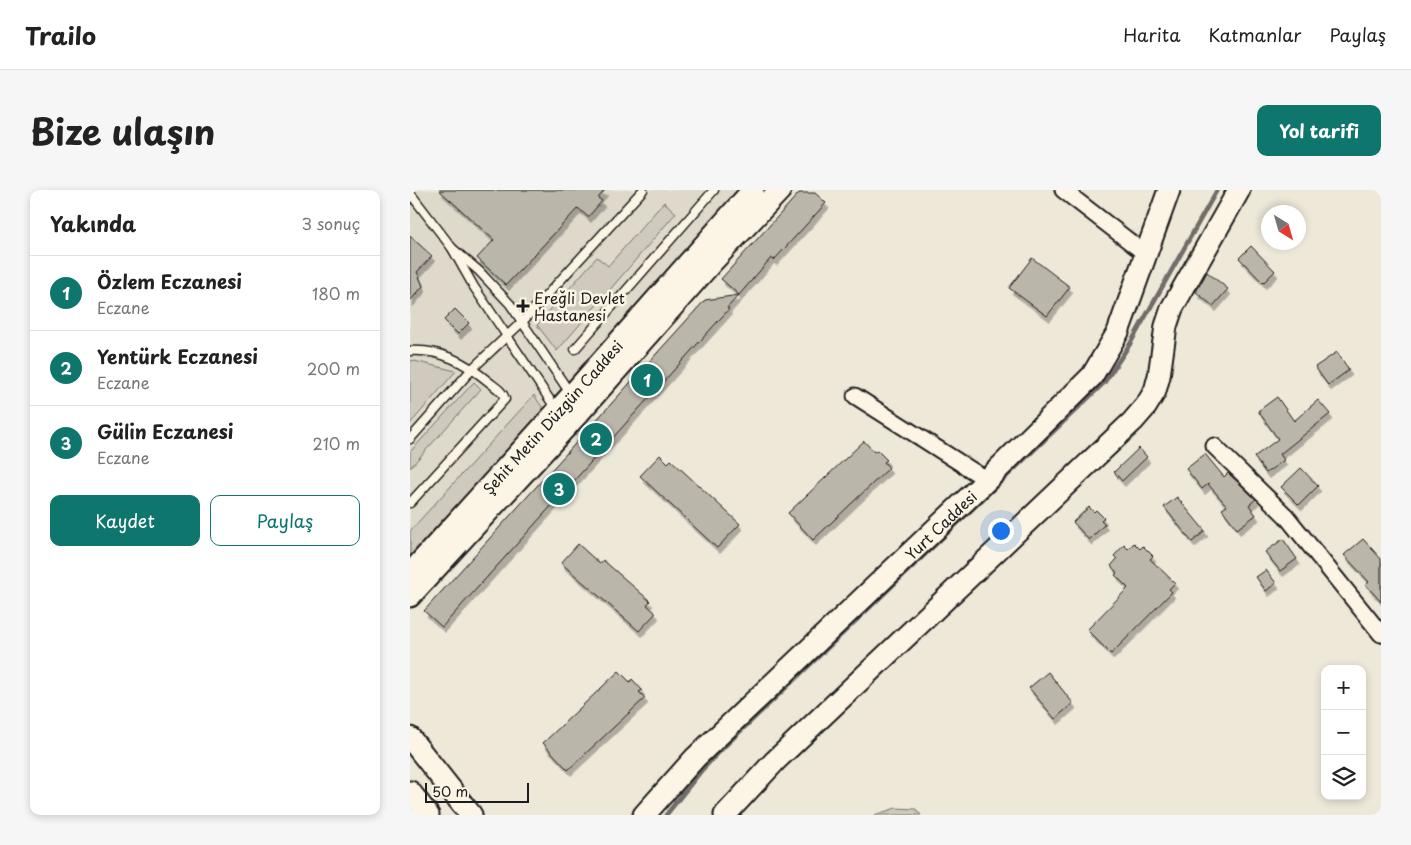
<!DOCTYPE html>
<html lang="tr">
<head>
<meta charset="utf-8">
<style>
	body { margin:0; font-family:"Playpen Sans",sans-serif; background:#f6f6f6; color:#222 }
	.controls { position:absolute; right:15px; bottom:15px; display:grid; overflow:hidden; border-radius:10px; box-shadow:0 2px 8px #0003 }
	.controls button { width:45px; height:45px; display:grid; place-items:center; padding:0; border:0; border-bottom:1px solid #e0e0e0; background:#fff; color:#222; font:25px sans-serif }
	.compass { position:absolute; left:851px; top:15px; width:45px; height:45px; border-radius:50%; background:#fff; box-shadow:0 2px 8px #0003; rotate:143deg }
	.scale { position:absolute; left:15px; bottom:12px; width:104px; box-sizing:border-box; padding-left:5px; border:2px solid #1c1c1c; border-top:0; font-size:14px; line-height:18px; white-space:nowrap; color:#1c1c1c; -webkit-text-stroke:4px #fcf5e5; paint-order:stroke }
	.you { position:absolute; left:590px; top:340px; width:18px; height:18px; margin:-12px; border:4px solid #fff; border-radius:50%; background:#1a73e8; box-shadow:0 0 0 8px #1a73e833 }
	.badge { display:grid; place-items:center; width:32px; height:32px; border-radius:50%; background:#0f766e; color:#fff; font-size:16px; font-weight:700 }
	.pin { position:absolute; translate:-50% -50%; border:2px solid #fff; box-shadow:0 1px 5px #0006 }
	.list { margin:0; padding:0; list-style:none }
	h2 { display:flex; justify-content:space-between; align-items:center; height:65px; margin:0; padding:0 20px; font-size:21px }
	h2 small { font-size:16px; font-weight:400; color:#767676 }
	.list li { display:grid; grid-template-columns:32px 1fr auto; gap:15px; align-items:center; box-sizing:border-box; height:75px; padding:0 20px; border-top:1px solid #e0e0e0 }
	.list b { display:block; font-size:19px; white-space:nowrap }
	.list p { margin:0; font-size:16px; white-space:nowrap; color:#767676 }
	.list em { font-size:16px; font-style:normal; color:#767676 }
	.actions { display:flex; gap:10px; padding:15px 20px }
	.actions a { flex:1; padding:11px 0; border:1px solid #0f766e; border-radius:10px; text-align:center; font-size:18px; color:#0f766e }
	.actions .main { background:#0f766e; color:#fff }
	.icon { flex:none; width:28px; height:28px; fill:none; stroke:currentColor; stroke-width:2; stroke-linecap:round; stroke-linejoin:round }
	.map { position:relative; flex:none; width:971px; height:625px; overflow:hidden; border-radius:10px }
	header { display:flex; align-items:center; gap:30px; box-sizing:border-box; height:70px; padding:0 25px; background:#fff; border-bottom:1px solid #e0e0e0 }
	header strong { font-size:24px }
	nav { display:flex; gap:28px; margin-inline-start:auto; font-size:18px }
	.intro { display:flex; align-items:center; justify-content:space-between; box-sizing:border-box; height:120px; padding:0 30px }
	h1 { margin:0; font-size:35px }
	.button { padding:12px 22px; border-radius:10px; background:#0f766e; color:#fff; font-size:18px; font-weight:700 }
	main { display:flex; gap:30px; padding:0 30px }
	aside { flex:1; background:#fff; border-radius:10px; box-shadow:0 2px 8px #0003 }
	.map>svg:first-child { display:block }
</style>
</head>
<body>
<header>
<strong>Trailo</strong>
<nav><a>Harita</a><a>Katmanlar</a><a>Paylaş</a></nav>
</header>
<div class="intro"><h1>Bize ulaşın</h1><a class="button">Yol tarifi</a></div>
<main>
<aside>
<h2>Yakında<small>3 sonuç</small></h2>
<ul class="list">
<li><span class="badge">1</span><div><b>Özlem Eczanesi</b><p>Eczane</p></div><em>180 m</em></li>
<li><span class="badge">2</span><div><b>Yentürk Eczanesi</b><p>Eczane</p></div><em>200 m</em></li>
<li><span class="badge">3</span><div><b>Gülin Eczanesi</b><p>Eczane</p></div><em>210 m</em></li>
</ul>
<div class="actions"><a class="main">Kaydet</a><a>Paylaş</a></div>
</aside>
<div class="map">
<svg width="971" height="625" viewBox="0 0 971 625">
	<defs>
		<filter id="shadow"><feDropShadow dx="3" dy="5.5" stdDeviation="0" flood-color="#0004"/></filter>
	</defs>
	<rect width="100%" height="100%" fill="#eee8d9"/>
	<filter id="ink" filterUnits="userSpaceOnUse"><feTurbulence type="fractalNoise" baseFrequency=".02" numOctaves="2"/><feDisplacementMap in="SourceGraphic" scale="10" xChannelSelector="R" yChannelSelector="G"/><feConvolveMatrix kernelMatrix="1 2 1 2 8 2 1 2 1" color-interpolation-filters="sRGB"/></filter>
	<g filter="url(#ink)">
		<polygon fill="#ded9cb" points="0,0 330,0 132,223 0,365"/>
		<g fill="#cfcabd" stroke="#76736c">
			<polygon points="254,12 266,23 147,161 127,135 187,67 198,76"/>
			<polygon points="0,170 46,181 0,234"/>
			<polygon points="64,192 71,199 0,278 0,262"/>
			<polygon points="124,205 132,217 132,223 0,365 0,341"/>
			<polygon points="486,618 506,619 511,625 464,625"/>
		</g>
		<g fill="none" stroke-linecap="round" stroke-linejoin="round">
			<polyline stroke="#6f6c67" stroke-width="4.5" points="256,625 291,581 314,557 694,193 720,154 807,0"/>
		</g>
		<g fill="#bab6aa" stroke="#1c1c1c" filter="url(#shadow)">
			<polygon points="29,0 195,0 188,8 192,11 178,27 168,18 96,95 67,68 84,50"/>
			<polygon points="389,3 405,3 416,13 364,70 361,68 329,105 311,89"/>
			<polygon points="0,46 22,66 7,82 13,96 0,111"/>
			<polygon points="841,56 865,81 853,93 829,68"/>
			<polygon points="622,68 660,97 637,126 599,98"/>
			<polygon points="797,82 818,99 803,116 786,102"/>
			<polygon points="329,105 317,118 319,119 32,437 14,421 295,110"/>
			<polygon points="45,119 59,133 48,144 34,130"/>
			<polygon points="927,162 939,180 918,195 905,177"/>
			<polygon points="867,207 884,231 908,210 920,224 870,264 874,270 856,283 844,267 868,249 848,221"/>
			<polygon points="454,251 464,262 467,260 477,270 474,272 479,278 403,350 378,323"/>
			<polygon points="729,258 737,267 712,291 704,282"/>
			<polygon points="795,264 814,287 818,283 846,309 839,315 846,325 827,339 812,319 817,316 798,294 792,299 776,279"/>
			<polygon points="250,265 258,273 261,270 330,334 307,358 230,286"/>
			<polygon points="891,278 908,296 889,315 871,297"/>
			<polygon points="767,307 795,341 782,352 754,317"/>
			<polygon points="679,317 684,322 686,320 694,328 691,330 695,334 679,350 663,332"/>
			<polygon points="873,349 887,369 870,381 855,362"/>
			<polygon points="953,349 971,369 971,412 956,395 959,392 934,365"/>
			<polygon points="724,353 730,359 733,356 743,366 740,369 765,393 759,399 762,402 701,464 677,440 718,398 705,385 707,383 701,376 707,369 704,366 714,355 718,359"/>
			<polygon points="168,354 190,374 193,370 240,411 237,415 246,423 229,441 151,373"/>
			<polygon points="856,380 866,393 856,401 846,387"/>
			<polygon points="209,481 220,492 222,489 232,500 229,502 235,508 158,580 133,553"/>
			<polygon points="638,482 663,513 645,529 619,498"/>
		</g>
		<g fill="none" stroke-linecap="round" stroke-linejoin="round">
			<defs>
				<g id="lane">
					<polyline points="0,3 42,58 64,97 146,219"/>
					<polyline points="42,58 69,81 100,114 160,203"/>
					<polyline points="165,159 304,0"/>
					<path d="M0 161C31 159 56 173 79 192 85 197 93 201 95 209L0 313"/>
					<polyline points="0,249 63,178 113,131 233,0"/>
				</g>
				<g id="street">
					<polyline points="653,0 737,65"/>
					<polyline points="445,206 577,290"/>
					<polyline points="804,256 876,326 971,444"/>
				</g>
				<g id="secondary">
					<path id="s1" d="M0 384 162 205 343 0"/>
					<polyline points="0,406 165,227 302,72 370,0"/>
					<polyline points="0,548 61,625"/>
					<polyline points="0,602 18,625"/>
					<path id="s2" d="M234 625 285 568 577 290 682 186 708 142 759 0"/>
					<polyline points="315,625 365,571 723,231 736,216 745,201 749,186 756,136 762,118 829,0"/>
				</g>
			</defs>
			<use href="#lane" stroke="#1c1c1c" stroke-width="11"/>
			<use href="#street" stroke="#1c1c1c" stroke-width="19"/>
			<use href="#secondary" stroke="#1c1c1c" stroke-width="25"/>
			<use href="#lane" stroke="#fcf5e5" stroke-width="8"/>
			<use href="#street" stroke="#fcf5e5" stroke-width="15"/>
			<use href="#secondary" stroke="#fcf5e5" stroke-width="21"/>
		</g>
	</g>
	<path fill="#1c1c1c" stroke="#fcf5e5" stroke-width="2" d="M110.5 108.5h5v5h5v5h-5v5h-5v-5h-5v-5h5z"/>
	<g text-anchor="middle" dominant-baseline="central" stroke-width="5" stroke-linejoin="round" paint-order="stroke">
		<g font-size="15" fill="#1c1c1c" stroke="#fcf5e5" text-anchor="start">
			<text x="124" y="107">Ereğli Devlet<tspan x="124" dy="17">Hastanesi</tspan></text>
		</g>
		<g font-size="15" fill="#1c1c1c" stroke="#fcf5e5">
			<text stroke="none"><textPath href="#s1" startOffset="212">Şehit Metin Düzgün Caddesi</textPath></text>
			<text stroke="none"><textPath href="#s2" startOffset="415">Yurt Caddesi</textPath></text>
		</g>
	</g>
</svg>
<div class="controls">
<button>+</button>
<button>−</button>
<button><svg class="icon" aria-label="layers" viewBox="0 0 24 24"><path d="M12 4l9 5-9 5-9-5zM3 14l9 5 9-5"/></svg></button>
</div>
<svg class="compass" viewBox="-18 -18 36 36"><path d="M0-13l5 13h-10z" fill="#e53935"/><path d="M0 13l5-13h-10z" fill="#767676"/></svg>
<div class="scale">50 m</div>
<div class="you"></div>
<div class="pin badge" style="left:237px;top:190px">1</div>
<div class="pin badge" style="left:186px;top:249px">2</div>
<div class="pin badge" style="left:149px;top:299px">3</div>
</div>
</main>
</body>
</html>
